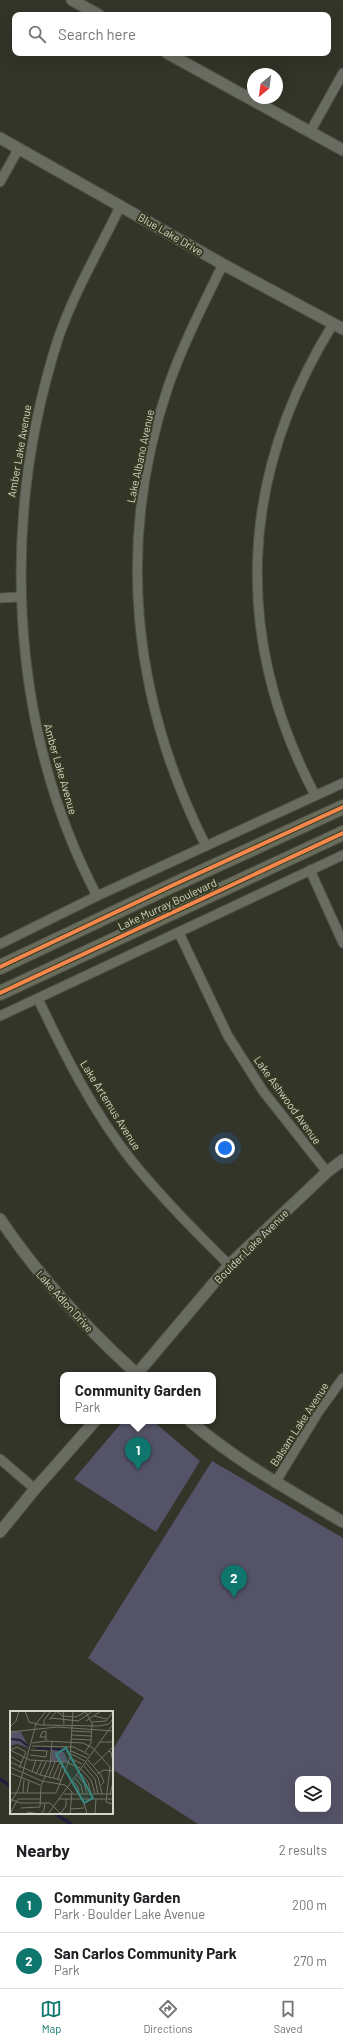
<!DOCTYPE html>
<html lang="en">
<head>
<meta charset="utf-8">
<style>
	body { margin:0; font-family:Barlow,sans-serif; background:#f6f6f6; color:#202124 }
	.controls { position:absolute; right:12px; bottom:12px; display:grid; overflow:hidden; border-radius:8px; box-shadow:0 4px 16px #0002 }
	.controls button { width:36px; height:36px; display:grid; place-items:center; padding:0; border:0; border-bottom:1px solid #e0e0e0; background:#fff; color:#202124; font:20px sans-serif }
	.compass { position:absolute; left:247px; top:68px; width:36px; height:36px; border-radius:50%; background:#fff; box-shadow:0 4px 16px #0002; rotate:209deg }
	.you { position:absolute; left:225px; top:1148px; width:14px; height:14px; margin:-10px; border:3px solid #fff; border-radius:50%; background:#1a73e8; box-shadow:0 0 0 6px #1a73e833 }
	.badge { display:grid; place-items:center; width:26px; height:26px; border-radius:50%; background:#0f766e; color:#fff; font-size:13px; font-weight:700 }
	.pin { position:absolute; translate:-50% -33px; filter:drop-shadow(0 1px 2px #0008) }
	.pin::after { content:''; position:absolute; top:21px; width:14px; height:12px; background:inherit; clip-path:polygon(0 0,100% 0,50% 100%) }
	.popup { position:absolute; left:60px; top:1372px; width:156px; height:52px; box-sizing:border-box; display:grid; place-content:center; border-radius:8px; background:#fff; filter:drop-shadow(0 1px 3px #0005); font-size:13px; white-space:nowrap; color:#757577 }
	.popup b { font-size:15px; color:#202124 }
	.popup::after { content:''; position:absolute; left:50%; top:100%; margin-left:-8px; border:8px solid transparent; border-top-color:#fff }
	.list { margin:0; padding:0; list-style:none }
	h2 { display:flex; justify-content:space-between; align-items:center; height:52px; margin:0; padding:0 16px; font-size:17px }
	h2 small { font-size:13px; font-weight:400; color:#757577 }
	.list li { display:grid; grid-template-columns:26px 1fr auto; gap:12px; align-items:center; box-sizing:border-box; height:56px; padding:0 16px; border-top:1px solid #e0e0e0 }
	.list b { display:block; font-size:15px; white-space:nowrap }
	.list p { margin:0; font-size:13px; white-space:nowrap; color:#757577 }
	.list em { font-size:13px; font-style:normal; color:#757577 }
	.icon { flex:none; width:22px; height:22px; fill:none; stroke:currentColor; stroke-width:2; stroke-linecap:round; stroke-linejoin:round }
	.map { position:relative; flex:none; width:343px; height:1824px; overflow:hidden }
	.search { position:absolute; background:#fff; box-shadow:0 4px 16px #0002; left:12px; right:12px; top:12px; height:44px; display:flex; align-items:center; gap:10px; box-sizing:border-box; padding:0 14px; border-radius:8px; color:#757577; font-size:15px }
	.sheet { height:164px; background:#fff }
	nav { display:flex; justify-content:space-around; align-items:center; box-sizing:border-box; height:56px; border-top:1px solid #e0e0e0; background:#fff; font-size:11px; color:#757577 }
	nav a { display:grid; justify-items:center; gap:2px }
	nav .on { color:#0f766e }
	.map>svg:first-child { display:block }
</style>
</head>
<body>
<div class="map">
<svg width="343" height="1824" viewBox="0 0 343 1824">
	<rect width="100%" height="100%" fill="#323528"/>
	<g fill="#545368" fill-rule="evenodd">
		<polygon points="123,1421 153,1421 200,1461 156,1532 74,1479"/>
		<path d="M212 1461 343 1538V1824H198L112 1769V1751L144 1698 88 1658ZM298 1779H328V1809H298Z"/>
	</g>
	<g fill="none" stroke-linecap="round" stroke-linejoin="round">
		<g stroke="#231e3b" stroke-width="3.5">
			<polyline points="0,1779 11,1786"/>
			<polyline points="54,1813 71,1824"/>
		</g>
		<defs>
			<g id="minor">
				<polyline points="310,132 343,73"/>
				<polyline points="0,182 19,148"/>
				<polyline points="0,598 19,597"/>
				<path d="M315 795C232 637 239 476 333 324"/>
				<path d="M206 846C132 699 115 541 169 384 184 342 204 303 223 264"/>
				<polyline points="310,870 343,943"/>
				<path d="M97 896C8 725 0 518 59 336 75 291 100 248 121 205"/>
				<polyline points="179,933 228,1036 263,1091 327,1172"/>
				<polyline points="0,944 97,896 343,783"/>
				<path d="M38 999C65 1055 93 1112 132 1161 162 1198 196 1232 229 1265"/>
				<polyline points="0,1016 343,855"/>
				<polyline points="0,1459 35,1489"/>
				<polyline points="275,1483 319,1411 343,1378"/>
			</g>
			<g id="tertiary">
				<polyline points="72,0 99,15"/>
				<polyline points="167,53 343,150"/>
				<polyline points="0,138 226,266 343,329"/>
				<path d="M0 1219C39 1277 86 1328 138 1375"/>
				<polyline points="136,1375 229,1265 327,1172 343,1160"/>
				<path d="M190 1421C236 1461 291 1491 343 1522"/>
				<polyline points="0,1532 35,1489 95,1421"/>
			</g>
			<g id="primary">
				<polyline points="0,967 171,886 343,807"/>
				<polyline points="0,993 343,833"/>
			</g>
		</defs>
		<use href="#minor" stroke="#4e5146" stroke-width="11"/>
		<use href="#tertiary" stroke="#4e5146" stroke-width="13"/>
		<use href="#primary" stroke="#4e5146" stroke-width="16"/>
		<use href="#minor" stroke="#696c60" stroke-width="9"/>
		<use href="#tertiary" stroke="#696c60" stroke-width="11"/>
		<use href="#primary" stroke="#696c5b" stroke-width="14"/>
		<defs>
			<g id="cycleway">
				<polyline points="0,967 171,886 343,807"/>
				<polyline points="0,993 343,833"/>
			</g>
		</defs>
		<use href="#cycleway" stroke="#353a23" stroke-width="6"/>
		<use href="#cycleway" stroke="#f5874c" stroke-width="4"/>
	</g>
	<g text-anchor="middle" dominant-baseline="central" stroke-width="4" stroke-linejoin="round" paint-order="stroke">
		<g font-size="11" fill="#d3d6c8" stroke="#353a23">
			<text transform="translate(171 234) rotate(30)">Blue Lake Drive</text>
			<text transform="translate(19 451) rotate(-80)">Amber Lake Avenue</text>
			<text transform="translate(140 456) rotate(-78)">Lake Albano Avenue</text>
			<text transform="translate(61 769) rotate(74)">Amber Lake Avenue</text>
			<text transform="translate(167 904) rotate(-25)">Lake Murray Boulevard</text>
			<text transform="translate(288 1100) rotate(54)">Lake Ashwood Avenue</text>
			<text transform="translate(111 1105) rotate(58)">Lake Artemus Avenue</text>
			<text transform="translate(251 1246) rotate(-45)">Boulder Lake Avenue</text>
			<text transform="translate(65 1301) rotate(48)">Lake Adlon Drive</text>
			<text transform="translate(299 1424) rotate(-57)">Balsam Lake Avenue</text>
		</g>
	</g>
	<g transform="translate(10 1711)">
		<rect width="103" height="103" fill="#323528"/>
		<path d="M0 21H11L19 37 7 33 0 35ZM42 38 54 41 58 51 41 50Z" fill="#545368"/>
		<path fill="none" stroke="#231e3b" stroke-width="2" d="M0 28 10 29 18 35M26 37 41 38M42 38 59 39"/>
		<path fill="none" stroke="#727568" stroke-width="1" d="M15 0 19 11 31 14 89 15 99 13 103 8M46 0 53 5 66 6 75 1M53 0 54 13M84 5 97 8M41 7 68 10 83 0M39 9 47 0M76 10 91 0M82 11 96 10 103 1M34 14V9L41 0M0 16 6 10 9 0M62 20 82 21M0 21 47 16 103 20M62 24 81 25M36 26H30L32 21 36 20V30M62 28 81 29M90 31H103M22 32 36 30 73 32 83 37 100 56 96 91 103 93M22 35 64 36 79 44M0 39 20 49 56 51 70 57M0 39 7 36 16 41 9 57M21 39 37 40M61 40 77 47M98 40 101 41 103 51M75 41 81 32 82 12 75 0M61 43 75 50M20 44 36 46 37 40M0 45 12 52M60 47 72 53M78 49 91 64 94 71 91 74M0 51 30 64 51 69M76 52 88 66 92 83M84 54 103 36M74 55 85 68 88 83M0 56 32 70 55 74 62 81 60 103M71 58 81 69 85 83M22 61 26 49M69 61 78 71 81 83M0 62 30 74M26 63 32 50M87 63 94 59 103 60M30 64 36 51M67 64 74 72 77 83M39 66 45 51M43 67 50 51M65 67 71 74 73 83M48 68 53 51M63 70 68 76 69 83M0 82H46L60 47 63 0M13 82 14 69M17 82 19 70M54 83H103M100 84 103 71M0 88 10 92H40L50 102 57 103M49 88H103M73 88 77 103M0 93 8 79 26 13 36 0M11 97 30 96 31 75 40 54 42 30M61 98 74 97M17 101 30 103M51 102 56 95V88M0 103 8 88H30M31 103 34 99 35 92M38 103 103 13M85 103 86 88"/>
		<path fill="#368980" fill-opacity="0.15" stroke="#368980" stroke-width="2" d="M56 37 83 87 74 92 46 43Z"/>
		<rect width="103" height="103" fill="none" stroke="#d3d6c8" stroke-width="2"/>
	</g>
</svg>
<div class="controls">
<button><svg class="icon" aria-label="layers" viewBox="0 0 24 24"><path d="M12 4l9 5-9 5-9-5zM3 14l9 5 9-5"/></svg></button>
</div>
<svg class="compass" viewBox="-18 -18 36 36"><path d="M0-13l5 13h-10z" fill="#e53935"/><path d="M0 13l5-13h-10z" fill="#757577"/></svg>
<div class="you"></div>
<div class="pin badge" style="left:138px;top:1470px">1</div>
<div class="popup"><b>Community Garden</b>Park</div>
<div class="pin badge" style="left:234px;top:1598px">2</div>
<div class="search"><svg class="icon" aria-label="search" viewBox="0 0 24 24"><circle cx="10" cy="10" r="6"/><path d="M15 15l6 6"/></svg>Search here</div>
</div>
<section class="sheet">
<h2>Nearby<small>2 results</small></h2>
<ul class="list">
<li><span class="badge">1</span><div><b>Community Garden</b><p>Park · Boulder Lake Avenue</p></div><em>200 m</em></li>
<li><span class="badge">2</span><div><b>San Carlos Community Park</b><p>Park</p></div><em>270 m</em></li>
</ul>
</section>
<nav>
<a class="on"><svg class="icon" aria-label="map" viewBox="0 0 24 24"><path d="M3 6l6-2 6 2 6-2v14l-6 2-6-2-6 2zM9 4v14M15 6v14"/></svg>Map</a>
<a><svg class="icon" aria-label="directions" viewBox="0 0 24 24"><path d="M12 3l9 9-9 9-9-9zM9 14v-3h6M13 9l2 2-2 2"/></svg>Directions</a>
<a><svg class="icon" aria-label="saved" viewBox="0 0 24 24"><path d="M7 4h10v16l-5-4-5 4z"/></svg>Saved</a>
</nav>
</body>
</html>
